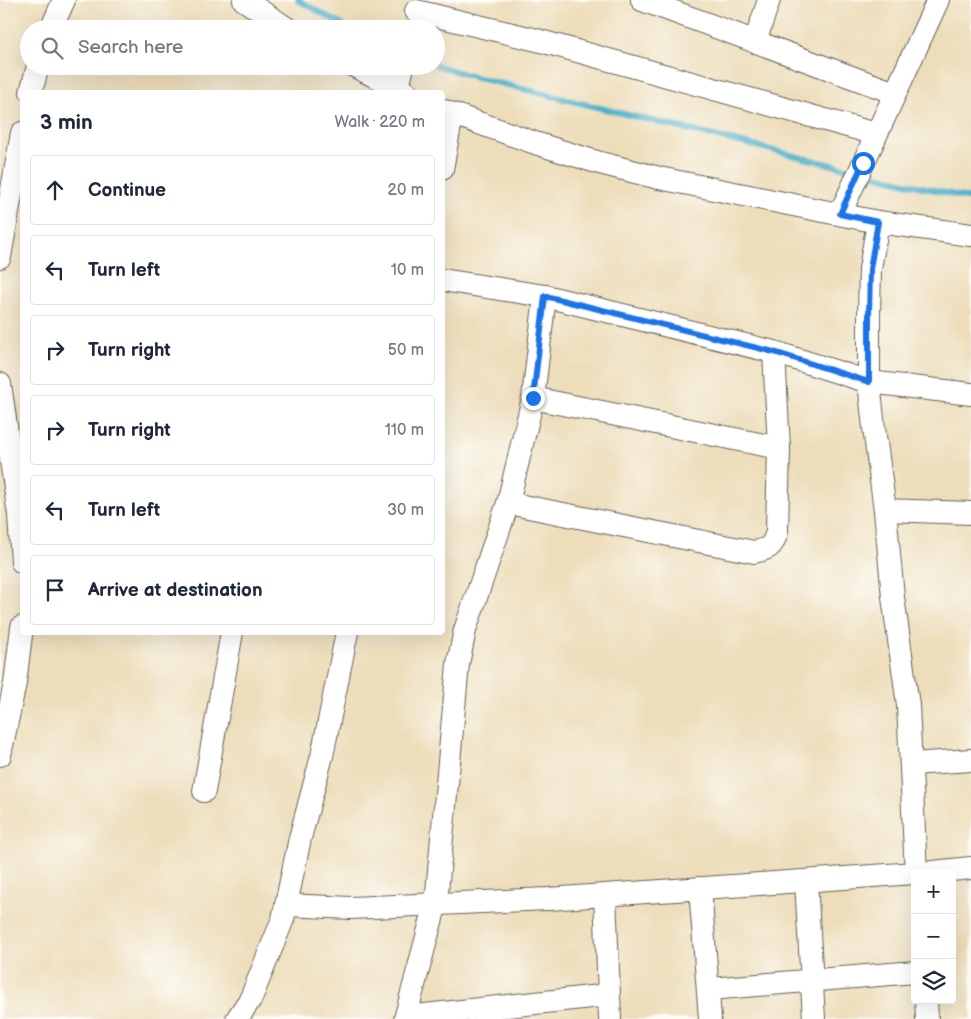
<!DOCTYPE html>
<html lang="en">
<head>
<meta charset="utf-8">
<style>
	body { margin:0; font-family:"Balsamiq Sans",sans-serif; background:#f6f6f7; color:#1f2937 }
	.controls { position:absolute; right:15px; bottom:15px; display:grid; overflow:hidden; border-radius:5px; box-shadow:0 5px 20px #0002 }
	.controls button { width:45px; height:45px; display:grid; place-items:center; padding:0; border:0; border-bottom:1px solid #e0e1e3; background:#fff; color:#1f2937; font:25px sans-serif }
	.stop { position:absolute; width:15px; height:15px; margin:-11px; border:4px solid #1a73e8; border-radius:50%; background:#fff }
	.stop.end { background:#1a73e8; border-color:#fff; box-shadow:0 1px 5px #0008 }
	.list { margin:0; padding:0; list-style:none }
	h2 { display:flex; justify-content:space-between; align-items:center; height:65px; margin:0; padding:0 20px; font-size:21px }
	h2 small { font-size:16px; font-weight:400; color:#747a83 }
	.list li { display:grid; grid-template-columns:32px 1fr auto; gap:15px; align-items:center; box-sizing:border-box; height:70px; margin:0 10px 10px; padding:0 10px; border:1px solid #e0e1e3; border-radius:5px }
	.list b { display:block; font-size:19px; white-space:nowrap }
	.list em { font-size:16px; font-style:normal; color:#747a83 }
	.icon { flex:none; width:28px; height:28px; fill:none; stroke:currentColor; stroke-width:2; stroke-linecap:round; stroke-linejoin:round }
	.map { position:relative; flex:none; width:971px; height:1019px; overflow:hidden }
	.search { position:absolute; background:#fff; box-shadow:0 5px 20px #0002; left:20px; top:20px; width:425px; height:55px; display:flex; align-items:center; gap:12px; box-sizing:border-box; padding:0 18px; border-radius:28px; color:#747a83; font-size:19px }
	.panel { position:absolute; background:#fff; box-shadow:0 5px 20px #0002; left:20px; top:90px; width:425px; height:545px; border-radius:5px }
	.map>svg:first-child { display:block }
</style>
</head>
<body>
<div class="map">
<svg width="971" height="1019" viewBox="0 0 971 1019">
	<rect width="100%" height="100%" fill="#fdfcf7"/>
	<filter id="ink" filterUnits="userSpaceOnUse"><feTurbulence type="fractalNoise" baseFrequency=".02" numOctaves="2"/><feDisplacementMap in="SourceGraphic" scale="10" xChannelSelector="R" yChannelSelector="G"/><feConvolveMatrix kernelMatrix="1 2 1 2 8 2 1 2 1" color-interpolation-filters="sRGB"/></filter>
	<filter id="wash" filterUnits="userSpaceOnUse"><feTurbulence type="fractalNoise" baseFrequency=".0096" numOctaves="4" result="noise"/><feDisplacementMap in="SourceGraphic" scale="20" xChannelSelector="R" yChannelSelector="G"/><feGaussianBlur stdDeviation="1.12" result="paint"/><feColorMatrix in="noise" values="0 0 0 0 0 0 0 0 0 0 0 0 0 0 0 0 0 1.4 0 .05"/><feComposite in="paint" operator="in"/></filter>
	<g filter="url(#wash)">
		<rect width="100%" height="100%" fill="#edddba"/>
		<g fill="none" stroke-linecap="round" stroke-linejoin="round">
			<g stroke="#48aec8" stroke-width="6">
				<polyline points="298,0 350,29"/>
				<polyline points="436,65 474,77 971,199"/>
			</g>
		</g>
	</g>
	<g filter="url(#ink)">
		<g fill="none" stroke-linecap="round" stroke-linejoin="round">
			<defs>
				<g id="minor">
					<polyline points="244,0 288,29"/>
					<polyline points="642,0 895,93"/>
					<polyline points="416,11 537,40 876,134"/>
					<polyline points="51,29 64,0"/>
					<polyline points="755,42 769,0"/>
					<polyline points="354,66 406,92"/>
					<polyline points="398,89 403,66"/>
					<polyline points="31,92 38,66"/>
					<polyline points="442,110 538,144 600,163 659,178 878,222 971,235"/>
					<polyline points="442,169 452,115"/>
					<polyline points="840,214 938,0"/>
					<polyline points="878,222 870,269 869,314 869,382 874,428 885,510 893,597 908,705 916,873"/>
					<polyline points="0,257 22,133"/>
					<polyline points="442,280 545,296 774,352 869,382 971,394"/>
					<polyline points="0,384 19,515 22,562"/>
					<polyline points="533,398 779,448"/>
					<path d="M508 503 754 552C769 549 773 547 777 531L779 448 774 352"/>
					<polyline points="885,510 971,513"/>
					<polyline points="0,755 15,683 22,627"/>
					<polyline points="911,764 971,760"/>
					<polyline points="204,791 232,632"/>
					<polyline points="923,873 971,868"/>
					<polyline points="806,881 814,1019"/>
					<polyline points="700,888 710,1019"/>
					<polyline points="605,895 610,1019"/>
					<polyline points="286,905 351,908 548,899 915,873"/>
					<polyline points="709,989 915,972"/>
					<polyline points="926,1000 927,1019"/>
					<polyline points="406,1017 609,995"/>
					<polyline points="237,1019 251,998 283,919 300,838 322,756 347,632"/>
					<polyline points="405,1019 436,903 458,664 465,630 508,503 533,398 545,296"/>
				</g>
			</defs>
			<use href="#minor" stroke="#656053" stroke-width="24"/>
			<use href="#minor" stroke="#fff" stroke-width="22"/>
		</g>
	</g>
	<g fill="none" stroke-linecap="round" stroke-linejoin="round" filter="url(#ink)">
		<polyline stroke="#1a73e8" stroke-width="6" points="533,398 545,296 774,352 869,382 869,314 870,269 878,222 840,214 863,163"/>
	</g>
</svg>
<div class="controls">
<button>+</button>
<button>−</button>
<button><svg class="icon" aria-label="layers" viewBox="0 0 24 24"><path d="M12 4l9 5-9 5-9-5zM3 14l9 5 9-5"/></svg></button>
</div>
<div class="stop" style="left:863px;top:163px"></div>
<div class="stop end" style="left:533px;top:398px"></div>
<div class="search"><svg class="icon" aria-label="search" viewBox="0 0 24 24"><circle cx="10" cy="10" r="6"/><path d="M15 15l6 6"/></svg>Search here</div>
<section class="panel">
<h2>3 min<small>Walk · 220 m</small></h2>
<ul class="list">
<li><svg class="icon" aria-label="ahead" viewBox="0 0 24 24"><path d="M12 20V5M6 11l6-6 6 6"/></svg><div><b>Continue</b></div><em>20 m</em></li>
<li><svg class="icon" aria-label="left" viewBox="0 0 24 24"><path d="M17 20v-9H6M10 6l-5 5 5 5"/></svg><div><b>Turn left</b></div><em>10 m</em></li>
<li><svg class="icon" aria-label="right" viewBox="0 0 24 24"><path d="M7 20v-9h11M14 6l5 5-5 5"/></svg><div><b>Turn right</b></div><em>50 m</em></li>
<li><svg class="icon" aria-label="right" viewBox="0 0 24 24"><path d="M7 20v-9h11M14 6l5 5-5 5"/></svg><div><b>Turn right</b></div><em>110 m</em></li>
<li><svg class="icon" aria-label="left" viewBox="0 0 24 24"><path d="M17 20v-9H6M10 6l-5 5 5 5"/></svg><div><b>Turn left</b></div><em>30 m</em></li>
<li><svg class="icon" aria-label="arrive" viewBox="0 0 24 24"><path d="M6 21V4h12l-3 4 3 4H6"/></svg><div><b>Arrive at destination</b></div></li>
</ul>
</section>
</div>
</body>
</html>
